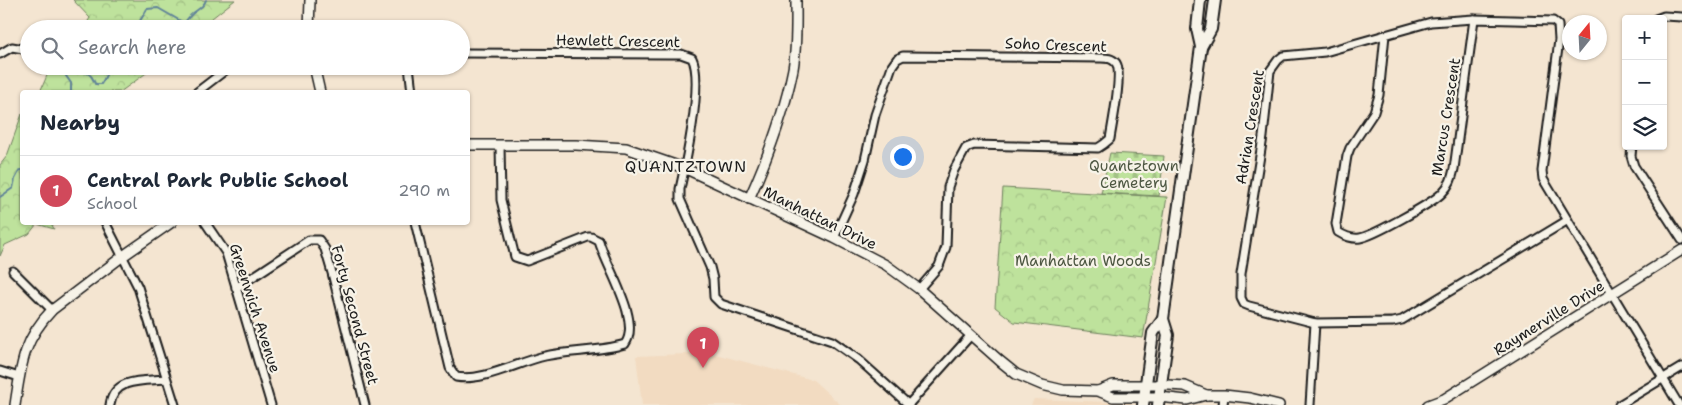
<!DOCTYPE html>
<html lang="en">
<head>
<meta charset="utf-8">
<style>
	body { margin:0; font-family:"Shantell Sans",sans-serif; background:#f2f2f3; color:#1f2937 }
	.controls { position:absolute; right:15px; top:15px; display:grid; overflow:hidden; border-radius:5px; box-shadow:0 1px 4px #0004 }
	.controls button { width:45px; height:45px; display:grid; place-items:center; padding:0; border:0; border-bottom:1px solid #e0e1e3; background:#fff; color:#1f2937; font:25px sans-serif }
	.compass { position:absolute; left:1562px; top:15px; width:45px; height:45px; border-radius:50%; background:#fff; box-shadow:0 1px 4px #0004; rotate:18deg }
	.you { position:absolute; left:902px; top:156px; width:18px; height:18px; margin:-12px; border:4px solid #fff; border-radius:50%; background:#1a73e8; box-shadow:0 0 0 8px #1a73e833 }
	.badge { display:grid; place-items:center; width:32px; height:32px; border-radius:50%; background:#d1495b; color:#fff; font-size:16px; font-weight:700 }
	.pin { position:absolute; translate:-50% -41px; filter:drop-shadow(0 1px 2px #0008) }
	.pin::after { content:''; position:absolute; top:26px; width:18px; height:15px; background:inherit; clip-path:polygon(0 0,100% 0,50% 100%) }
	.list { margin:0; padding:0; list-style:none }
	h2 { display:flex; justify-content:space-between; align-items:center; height:65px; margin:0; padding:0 20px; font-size:21px }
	h2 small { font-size:16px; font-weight:400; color:#747a83 }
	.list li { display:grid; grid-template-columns:32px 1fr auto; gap:15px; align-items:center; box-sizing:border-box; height:70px; padding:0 20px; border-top:1px solid #e0e1e3 }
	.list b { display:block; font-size:19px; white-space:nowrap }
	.list p { margin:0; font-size:16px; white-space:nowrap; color:#747a83 }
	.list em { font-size:16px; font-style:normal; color:#747a83 }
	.icon { flex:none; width:28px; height:28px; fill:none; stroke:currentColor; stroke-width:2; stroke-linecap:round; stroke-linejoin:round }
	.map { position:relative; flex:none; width:1682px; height:405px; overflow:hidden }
	.search { position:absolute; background:#fff; box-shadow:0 1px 4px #0004; left:20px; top:20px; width:450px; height:55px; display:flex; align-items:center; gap:12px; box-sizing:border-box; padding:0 18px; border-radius:28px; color:#747a83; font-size:19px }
	.panel { position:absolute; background:#fff; box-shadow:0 1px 4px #0004; left:20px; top:90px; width:450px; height:135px; border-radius:5px }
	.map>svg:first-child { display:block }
</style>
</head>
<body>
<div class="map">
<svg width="1682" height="405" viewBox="0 0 1682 405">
	<defs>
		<pattern id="forest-crowns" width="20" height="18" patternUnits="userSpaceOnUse" patternTransform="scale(1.25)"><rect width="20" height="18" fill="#bee29c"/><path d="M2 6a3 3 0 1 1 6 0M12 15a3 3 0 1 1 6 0" fill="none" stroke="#a3c186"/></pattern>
		<pattern id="cemetery-stones" width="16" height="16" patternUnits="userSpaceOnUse" patternTransform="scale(1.25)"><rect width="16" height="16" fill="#bee29c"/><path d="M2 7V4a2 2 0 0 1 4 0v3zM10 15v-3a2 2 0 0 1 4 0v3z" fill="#a3c186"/></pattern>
	</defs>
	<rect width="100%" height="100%" fill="#f4e5d1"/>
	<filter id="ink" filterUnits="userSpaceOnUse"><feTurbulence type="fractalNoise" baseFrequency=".02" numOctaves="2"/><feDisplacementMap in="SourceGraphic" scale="10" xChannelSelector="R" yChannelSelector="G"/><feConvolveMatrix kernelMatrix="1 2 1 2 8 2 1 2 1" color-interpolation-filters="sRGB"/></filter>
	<g filter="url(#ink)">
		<g fill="#f2dbc1">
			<polygon points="711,353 813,380 841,405 642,405 636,356"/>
			<polygon points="1034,399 1131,403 1131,405 1031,405"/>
		</g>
		<g fill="url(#forest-crowns)" stroke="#6d7f5c">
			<polygon points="73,0 235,0 198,29 83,29 90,18"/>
			<polygon points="51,66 156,66 120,92 40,92"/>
			<polygon points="22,114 22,222 51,223 54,229 37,224 29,234 5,245 0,256 0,165 7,156"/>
			<polygon points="1003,188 1167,197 1143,338 1014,322 995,307"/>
		</g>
		<polygon fill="url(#cemetery-stones)" stroke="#6d7f5c" points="1110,153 1164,156 1159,196 1101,193"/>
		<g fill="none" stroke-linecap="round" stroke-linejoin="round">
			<g stroke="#608399" stroke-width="2">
				<path d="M137 29C138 21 144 16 147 9L158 8 184 23C186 21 188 18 190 16 196 9 203 9 206 0"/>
				<path d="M71 92V83L66 76 67 72C73 70 87 71 91 76 92 77 95 83 95 84H101C106 78 106 71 112 66"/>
				<polyline points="0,197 13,188 15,179 20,170 22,170"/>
			</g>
			<defs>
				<g id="minor">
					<polyline points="1656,19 1664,16 1682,17"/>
					<path d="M1385 35 1379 95 1374 112 1350 148 1347 156 1336 224 1338 232C1344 236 1353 239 1360 238 1373 236 1434 202 1442 193 1450 185 1452 178 1454 169L1474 19"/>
					<path d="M461 53 670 54H681L692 58C704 81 686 162 680 189V199L710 267 713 279 714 297 721 304 832 341 859 360 909 405"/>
					<polyline points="0,54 12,47 29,50"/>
					<polyline points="409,66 412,92"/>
					<polyline points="197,92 231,66"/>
					<polyline points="1632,146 1631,156 1634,166 1682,240"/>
					<polyline points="1568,220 1402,320 1393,322 1315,323 1249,306 1244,304 1241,298 1241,274 1263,137 1270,71 1278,60 1283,56 1325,52 1431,22 1474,19 1553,21 1558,25 1559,40 1542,171 1543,179 1679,405"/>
					<polyline points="105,222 138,287 175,405"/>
					<polyline points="205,222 226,253 271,405"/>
					<path d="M415 222 450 368 456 377C483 382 518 362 545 356 571 350 599 352 625 344 642 321 606 267 599 241L591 237H588L527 261 515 257 501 200 500 145"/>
					<path d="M834 238 854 194 865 160 875 115 892 66 897 59 903 56 1101 58C1107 58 1112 58 1116 63 1123 73 1112 125 1110 139L1104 144 1098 148 974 145 966 148 954 170 948 187 946 247 939 266 919 289"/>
					<polyline points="13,271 52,310"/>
					<polyline points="236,288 309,240 319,240 325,249 332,273 365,405"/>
					<polyline points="0,371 19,377"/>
					<path d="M110 405C114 377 144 381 166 379"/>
					<polyline points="908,405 971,335"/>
					<polyline points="1223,405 1224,395"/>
					<polyline points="1310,405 1315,323"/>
					<polyline points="1619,405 1682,367"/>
				</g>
				<g id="tertiary">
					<polyline points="309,29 310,0"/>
					<polyline points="314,66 320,92"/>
					<polyline points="468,145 576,145 626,148 684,168 834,238 886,265 919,289 1000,361 1016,374 1042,385 1063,390 1098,391 1113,397 1159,397 1187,400 1206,395 1224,395 1250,398 1279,405"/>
					<path d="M749 199C768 157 784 114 793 69 797 46 796 23 796 0"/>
					<polyline points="1098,391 1113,385 1168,385 1185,386 1206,395"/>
					<path d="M15 405C21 365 23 340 52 310L123 256 172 222"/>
					<polyline points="1428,405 1444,399 1682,250"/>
				</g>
				<g id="secondary">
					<polyline points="1201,47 1211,29 1215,0"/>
					<polyline points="1143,405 1153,333 1163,319 1201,47 1197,29 1200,0"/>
					<polyline points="1158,405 1168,335 1163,319"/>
				</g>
			</defs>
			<use href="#minor" stroke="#1c1c1c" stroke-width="11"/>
			<use href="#tertiary" stroke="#1c1c1c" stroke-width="12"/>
			<use href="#secondary" stroke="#1c1c1c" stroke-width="14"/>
			<use href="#minor" stroke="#f7f3e8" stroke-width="7"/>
			<use href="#tertiary" stroke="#f7f3e8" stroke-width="9"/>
			<use href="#secondary" stroke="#f7f3e8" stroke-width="10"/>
		</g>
	</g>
	<g text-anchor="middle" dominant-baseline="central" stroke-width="4.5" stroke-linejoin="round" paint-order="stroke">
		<g font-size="15" fill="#1c1c1c" stroke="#f7f3e8">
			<text transform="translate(618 41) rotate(1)">Hewlett Crescent</text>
			<text transform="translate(1056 45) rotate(2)">Soho Crescent</text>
			<text transform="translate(1446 117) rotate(-81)">Marcus Crescent</text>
			<text transform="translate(1250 127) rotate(-81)">Adrian Crescent</text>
			<text transform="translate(820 218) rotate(26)">Manhattan Drive</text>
			<text transform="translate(255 308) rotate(72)">Greenwich Avenue</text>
			<text transform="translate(355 315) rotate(75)">Forty Second Street</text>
			<text transform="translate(1549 318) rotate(-32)">Raymerville Drive</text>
		</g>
		<g font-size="15" fill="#4d5742" stroke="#f7f3e8">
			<text x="1134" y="166">Quantztown<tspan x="1134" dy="17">Cemetery</tspan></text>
			<text x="1083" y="261">Manhattan Woods</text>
		</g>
		<g font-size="16" letter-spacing="1" fill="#1c1c1c" stroke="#f7f3e8">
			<text x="686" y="166">QUANTZTOWN</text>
		</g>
	</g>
</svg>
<div class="controls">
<button>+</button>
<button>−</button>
<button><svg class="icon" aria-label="layers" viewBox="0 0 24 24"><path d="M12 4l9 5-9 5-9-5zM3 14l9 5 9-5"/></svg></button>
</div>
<svg class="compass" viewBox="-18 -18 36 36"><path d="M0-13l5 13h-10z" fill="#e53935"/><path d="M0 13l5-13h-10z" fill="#747a83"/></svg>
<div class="you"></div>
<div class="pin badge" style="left:703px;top:368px">1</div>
<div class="search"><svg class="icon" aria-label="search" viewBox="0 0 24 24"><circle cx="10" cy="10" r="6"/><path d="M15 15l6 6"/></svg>Search here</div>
<section class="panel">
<h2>Nearby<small></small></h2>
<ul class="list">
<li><span class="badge">1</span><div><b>Central Park Public School</b><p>School</p></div><em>290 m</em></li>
</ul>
</section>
</div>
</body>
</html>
